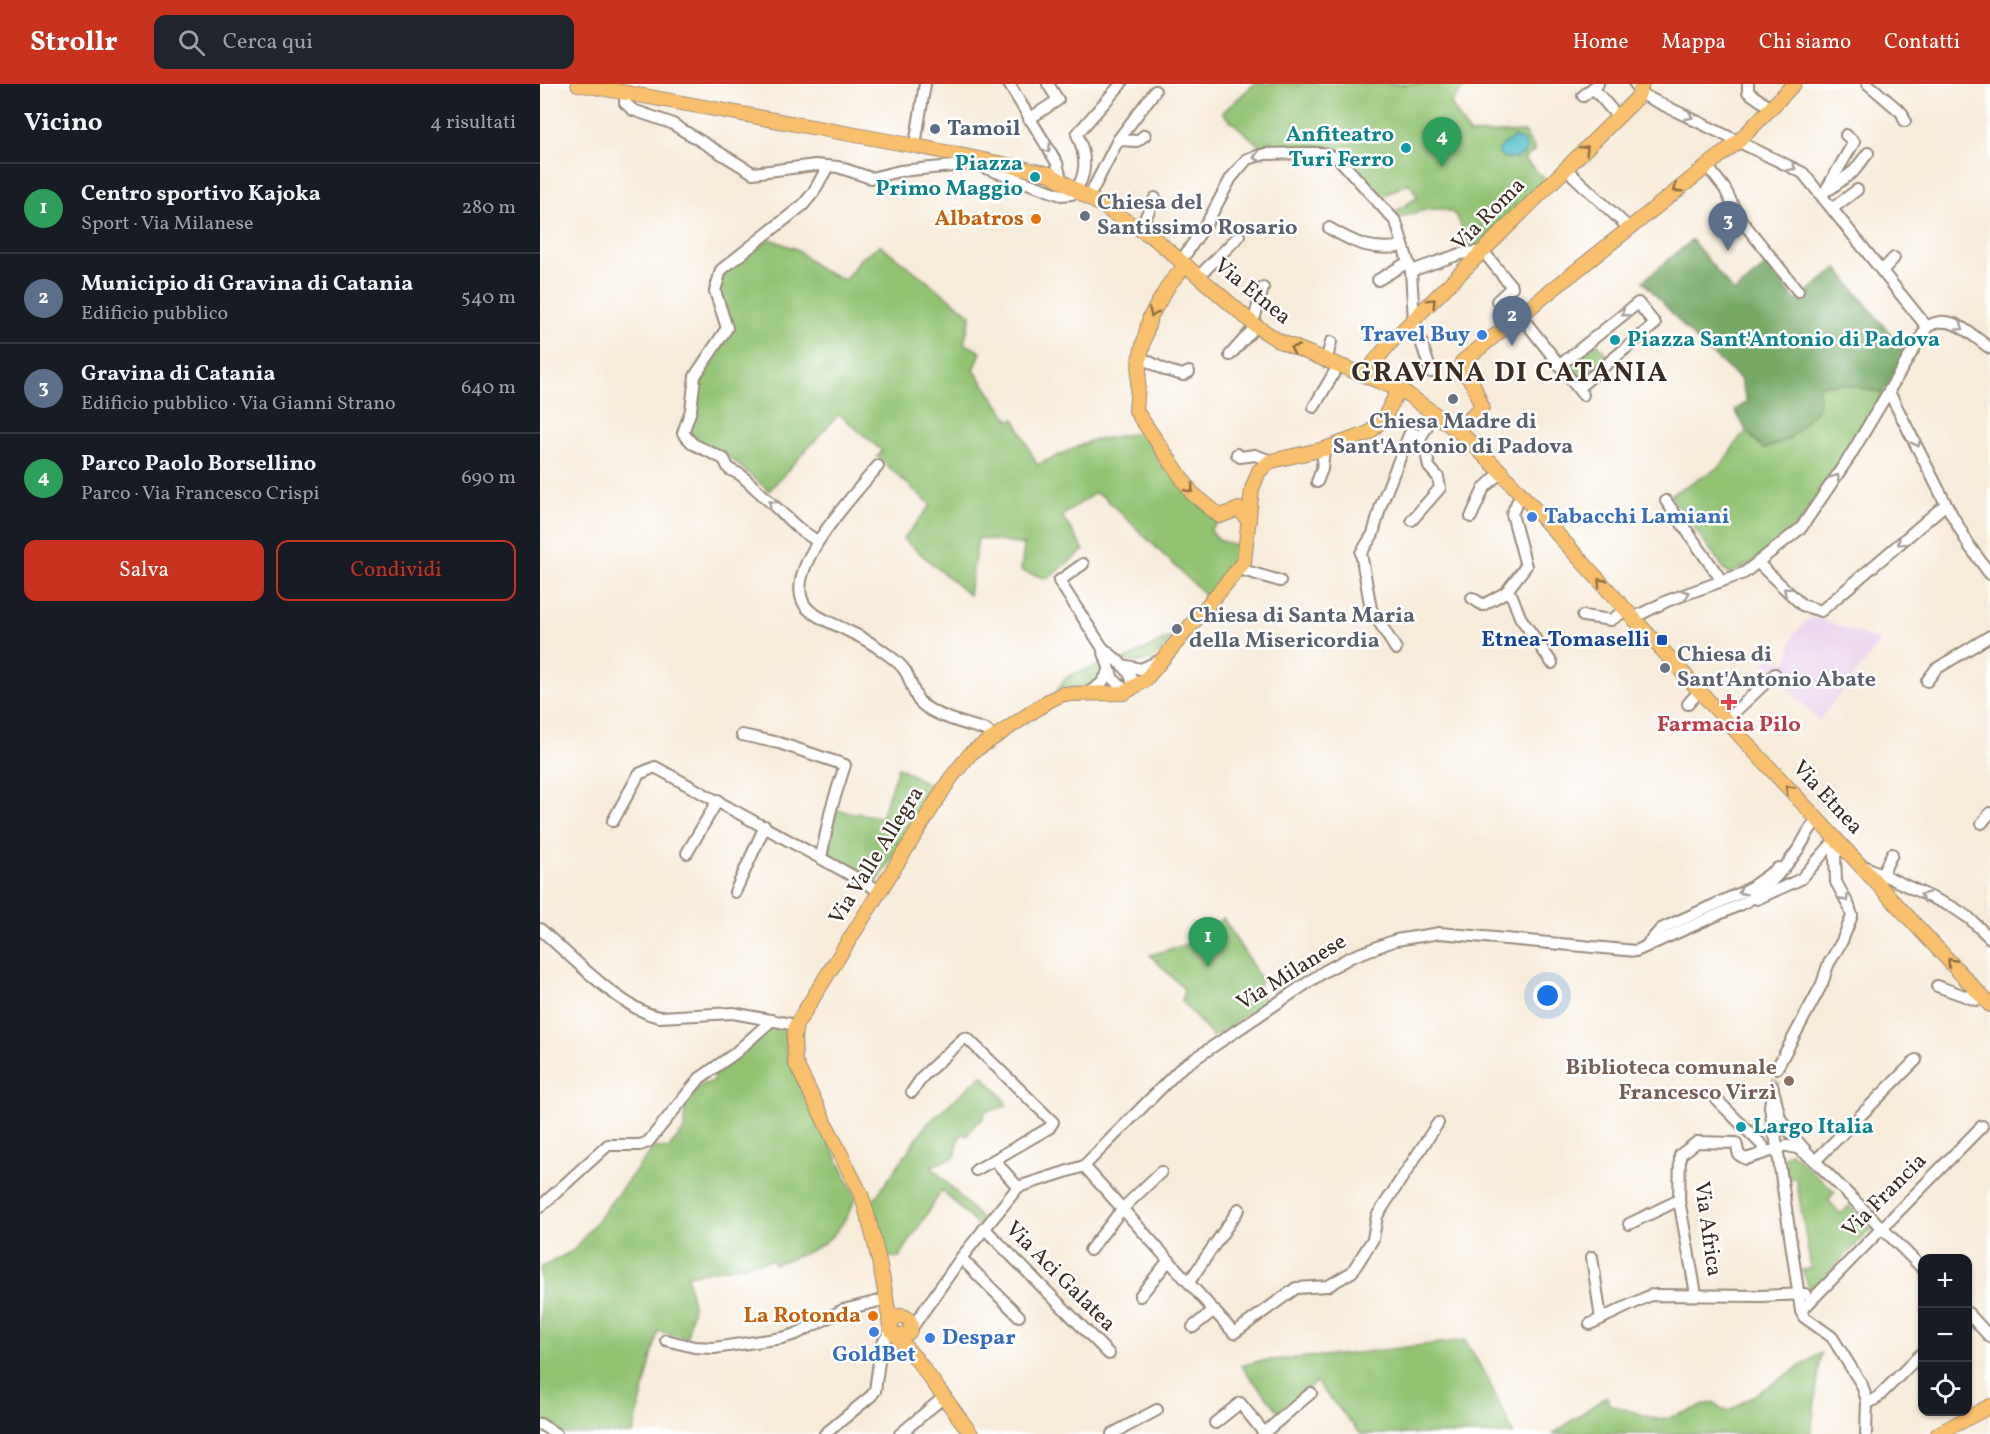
<!DOCTYPE html>
<html lang="it">
<head>
<meta charset="utf-8">
<style>
	body { margin:0; font-family:Vollkorn,serif; background:#20242c; color:#f1f3f6 }
	.controls { position:absolute; right:18px; bottom:18px; display:grid; overflow:hidden; border-radius:12px; box-shadow:0 2px 4px #0004 }
	.controls button { width:54px; height:54px; display:grid; place-items:center; padding:0; border:0; border-bottom:2px solid #363941; background:#171b24; color:#f1f3f6; font:30px sans-serif }
	.you { position:absolute; left:1008px; top:912px; width:21px; height:21px; margin:-15px; border:4px solid #fff; border-radius:50%; background:#1a73e8; box-shadow:0 0 0 9px #1a73e833 }
	.badge { display:grid; place-items:center; width:39px; height:39px; border-radius:50%; background:#c8321e; color:#fff; font-size:20px; font-weight:700 }
	.pin { position:absolute; translate:-50% -50px; filter:drop-shadow(0 2px 3px #0008) }
	.pin::after { content:''; position:absolute; top:32px; width:21px; height:18px; background:inherit; clip-path:polygon(0 0,100% 0,50% 100%) }
	.list { margin:0; padding:0; list-style:none }
	h2 { display:flex; justify-content:space-between; align-items:center; height:78px; margin:0; padding:0 24px; font-size:26px }
	h2 small { font-size:20px; font-weight:400; color:#9ea1a6 }
	.list li { display:grid; grid-template-columns:39px 1fr auto; gap:18px; align-items:center; box-sizing:border-box; height:90px; padding:0 24px; border-top:2px solid #363941 }
	.list b { display:block; font-size:22px; white-space:nowrap }
	.list p { margin:0; font-size:20px; white-space:nowrap; color:#9ea1a6 }
	.list em { font-size:20px; font-style:normal; color:#9ea1a6 }
	.actions { display:flex; gap:12px; padding:18px 24px }
	.actions a { flex:1; padding:14px 0; border:2px solid #c8321e; border-radius:12px; text-align:center; font-size:21px; color:#c8321e }
	.actions .main { background:#c8321e; color:#fff }
	.icon { flex:none; width:33px; height:33px; fill:none; stroke:currentColor; stroke-width:2; stroke-linecap:round; stroke-linejoin:round }
	.map { position:relative; flex:none; width:1450px; height:1350px; overflow:hidden }
	header { display:flex; align-items:center; gap:36px; box-sizing:border-box; height:84px; padding:0 30px; background:#c8321e; color:#fff }
	header strong { font-size:28px }
	nav { display:flex; gap:33px; margin-inline-start:auto; font-size:21px }
	.search { width:420px; height:54px; background:#20242c; display:flex; align-items:center; gap:15px; box-sizing:border-box; padding:0 21px; border-radius:12px; color:#9ea1a6; font-size:22px }
	main { display:flex }
	aside { flex:1; background:#171b24 }
	.map>svg:first-child { display:block }
</style>
</head>
<body>
<header>
<strong>Strollr</strong>
<div class="search"><svg class="icon" aria-label="search" viewBox="0 0 24 24"><circle cx="10" cy="10" r="6"/><path d="M15 15l6 6"/></svg>Cerca qui</div>
<nav><a>Home</a><a>Mappa</a><a>Chi siamo</a><a>Contatti</a></nav>
</header>
<main>
<aside>
<h2>Vicino<small>4 risultati</small></h2>
<ul class="list">
<li><span class="badge" style="background:#2e9e5b">1</span><div><b>Centro sportivo Kajoka</b><p>Sport · Via Milanese</p></div><em>280 m</em></li>
<li><span class="badge" style="background:#5c6f8a">2</span><div><b>Municipio di Gravina di Catania</b><p>Edificio pubblico</p></div><em>540 m</em></li>
<li><span class="badge" style="background:#5c6f8a">3</span><div><b>Gravina di Catania</b><p>Edificio pubblico · Via Gianni Strano</p></div><em>640 m</em></li>
<li><span class="badge" style="background:#2e9e5b">4</span><div><b>Parco Paolo Borsellino</b><p>Parco · Via Francesco Crispi</p></div><em>690 m</em></li>
</ul>
<div class="actions"><a class="main">Salva</a><a>Condividi</a></div>
</aside>
<div class="map">
<svg width="1450" height="1350" viewBox="0 0 1450 1350">
	<rect width="100%" height="100%" fill="#fff"/>
	<filter id="ink" filterUnits="userSpaceOnUse"><feTurbulence type="fractalNoise" baseFrequency=".0167" numOctaves="2"/><feDisplacementMap in="SourceGraphic" scale="12" xChannelSelector="R" yChannelSelector="G"/><feConvolveMatrix kernelMatrix="1 2 1 2 8 2 1 2 1" color-interpolation-filters="sRGB"/></filter>
	<filter id="wash" filterUnits="userSpaceOnUse"><feTurbulence type="fractalNoise" baseFrequency=".008" numOctaves="4" result="noise"/><feDisplacementMap in="SourceGraphic" scale="24" xChannelSelector="R" yChannelSelector="G"/><feGaussianBlur stdDeviation="1.35" result="paint"/><feColorMatrix in="noise" values="0 0 0 0 0 0 0 0 0 0 0 0 0 0 0 0 0 1.4 0 .05"/><feComposite in="paint" operator="in"/></filter>
	<g filter="url(#wash)">
		<rect width="100%" height="100%" fill="#f7ebd9"/>
		<polygon fill="#ead1ec" points="1271,532 1341,557 1279,637 1223,578 1229,573 1247,578 1254,550"/>
		<g fill="#92c373" stroke="#667648" stroke-width="1.5">
			<path d="M714 0H926L911 20 929 50 985 48 995 66 984 75 1007 97 994 105 995 110 944 161 927 164C924 155 922 141 917 133 905 117 873 129 859 134L855 128 878 113 869 99 839 114 828 101 827 94 823 95 803 71 783 66 739 68 731 57 721 63 682 29Z"/>
			<path d="M230 155 256 165 281 186 305 196 320 175 340 161 431 231 424 259 441 268 434 286 469 336 475 335 497 381 550 357 602 348 647 409 678 438 670 446 681 457 700 462 697 477 667 513 564 413 555 409 522 432 544 466 507 495 481 487 484 461 438 454 429 511 363 455 391 421 337 373 342 367 299 330 229 407 183 368 163 360 149 351 148 344 154 336 162 286 192 243C190 232 183 223 180 212 174 185 212 168 230 155Z"/>
			<polygon points="1057,259 1070,275 1043,297 1030,281"/>
			<path d="M1304 300 1343 309C1306 373 1261 464 1188 490L1130 411 1180 383 1200 353 1207 348 1224 365 1279 301Z"/>
			<path d="M634 551C616 574 612 582 582 577Z"/>
			<polygon points="565,579 563,593 548,603 517,606 528,592"/>
			<polygon points="358,683 397,705 336,800 288,772 296,726 341,733"/>
			<polygon points="683,834 721,895 718,906 726,917 673,953 642,917 644,905 610,871 650,859"/>
			<path d="M232 942 248 947 250 976 316 1113C298 1158 279 1166 234 1180L232 1176 147 1191 153 1222 147 1254 118 1247 93 1350H23L0 1336V1184L34 1166 114 1063 128 1065 144 1046 145 1019 160 1001 172 998 176 986 220 953 222 954V950Z"/>
			<polygon points="442,991 461,1011 467,1022 445,1028 442,1036 436,1039 427,1052 423,1050 419,1054 415,1073 391,1082 442,1136 438,1142 402,1106 359,1174 343,1172 331,1120 387,1040"/>
			<polygon points="1251,1068 1295,1108 1288,1116 1301,1130 1309,1122 1332,1145 1274,1203 1269,1203 1262,1186 1271,1184 1256,1094 1247,1095 1245,1072"/>
			<polygon points="925,1256 945,1290 974,1350 821,1350 776,1298 740,1329 701,1282 719,1277 809,1270"/>
			<polygon points="1281,1269 1271,1350 1013,1350 1067,1312 1069,1320 1116,1335 1128,1334 1174,1318 1180,1325 1189,1327"/>
		</g>
		<polygon fill="#75a965" stroke="#586a42" stroke-width="1.5" points="1152,156 1194,208 1227,181 1256,217 1297,184 1366,269 1343,309 1304,300 1279,301 1278,325 1249,355 1224,365 1207,348 1195,326 1207,318 1200,295 1156,256 1103,197"/>
		<path fill="#50bdc9" stroke="#467474" stroke-width="1.5" d="M974 53 984 57 987 65C983 75 972 76 962 73L958 68 959 64Z"/>
	</g>
	<g filter="url(#ink)">
		<g fill="none" stroke-linecap="round" stroke-linejoin="round">
			<polyline stroke="#d1c4b4" stroke-width="10" stroke-dasharray="10 5" stroke-linecap="butt" points="1233,1003 1237,984"/>
			<defs>
				<g id="minor">
					<polyline points="469,0 517,79 521,95"/>
					<polyline points="1058,0 1053,4 1078,33"/>
					<polyline points="1095,0 1105,12 1263,89 1387,243"/>
					<polyline points="1208,0 1208,8 1231,24"/>
					<polyline points="1328,0 1362,29 1365,37"/>
					<path d="M86 9 85 19 93 26 131 39 213 89 275 81 298 83 331 94 360 87 434 80 521 111 532 110C549 92 546 71 537 50L581 0"/>
					<polyline points="1043,12 1053,4"/>
					<polyline points="489,35 518,16 508,0"/>
					<polyline points="578,56 597,57 605,51"/>
					<polyline points="375,61 385,0"/>
					<polyline points="1167,82 1185,105 1198,132 1258,207"/>
					<polyline points="1026,85 1089,144"/>
					<polyline points="1290,105 1314,87 1328,69"/>
					<polyline points="1283,111 1314,58 1306,51"/>
					<polyline points="549,113 578,56 615,7"/>
					<polyline points="1293,124 1317,106"/>
					<path d="M789 144C814 159 834 168 863 162"/>
					<polyline points="600,145 615,114"/>
					<polyline points="641,177 668,137 691,94 707,75 725,70 766,69 782,69 799,75 856,138 871,187 874,236 891,288"/>
					<polyline points="871,187 920,170 943,167 972,203 957,217"/>
					<polyline points="1342,187 1354,174"/>
					<polyline points="659,192 699,152"/>
					<polyline points="838,196 868,178"/>
					<polyline points="981,232 1043,311"/>
					<polyline points="713,239 723,204"/>
					<polyline points="690,271 716,242"/>
					<polyline points="600,273 625,286 643,291 649,288"/>
					<polyline points="786,278 791,258"/>
					<polyline points="1020,281 1098,219 1115,240 1038,304"/>
					<polyline points="1349,308 1406,420 1430,463 1450,490"/>
					<polyline points="774,323 798,282"/>
					<polyline points="697,370 700,373 715,371 731,377"/>
					<path d="M338 382C317 408 235 491 268 525 278 535 296 540 308 547 324 554 338 563 351 573 371 588 367 594 377 614 385 630 429 641 446 646L453 652"/>
					<polyline points="777,398 782,385 784,365"/>
					<polyline points="1126,417 1182,497"/>
					<polyline points="931,433 944,404 961,388"/>
					<polyline points="872,436 900,404 898,393 889,383 886,367 879,362 881,353 894,330"/>
					<polyline points="277,457 258,444 201,391 189,385 184,375 153,360 143,349 151,326 155,292 187,244 175,207 181,186 263,121 273,109 288,82"/>
					<polyline points="1218,479 1262,521 1281,527 1406,420"/>
					<path d="M543 480 519 497 562 563 573 595 583 604 591 606C598 588 573 574 562 563"/>
					<polyline points="699,485 740,497"/>
					<polyline points="966,508 972,512 980,533 1012,579"/>
					<polyline points="932,514 943,521 966,508 986,482 972,430 981,409"/>
					<polyline points="1043,532 1071,536 1086,526"/>
					<path d="M1093 534 1127 517 1204 489 1261 444 1310 372 1387 243C1410 227 1431 251 1450 264"/>
					<polyline points="856,565 831,525 821,469 833,450 841,421 869,351 871,348 881,353"/>
					<polyline points="582,581 601,585 618,577"/>
					<polyline points="1387,597 1396,585 1450,552"/>
					<polyline points="546,610 561,600 570,586"/>
					<polyline points="1148,620 1160,606"/>
					<polyline points="1186,636 1235,590"/>
					<polyline points="202,651 239,659 305,681 291,725 281,773"/>
					<polyline points="73,737 99,690 115,683 340,807"/>
					<polyline points="1442,739 1450,729"/>
					<polyline points="147,769 178,716"/>
					<polyline points="1322,781 1414,824 1429,834 1450,854"/>
					<polyline points="1342,790 1352,770"/>
					<polyline points="195,808 225,742"/>
					<polyline points="1217,815 1261,795 1296,755"/>
					<path d="M0 845C30 871 83 927 120 933L193 929 256 941"/>
					<polyline points="1106,862 1121,845 1207,806 1238,784"/>
					<polyline points="1397,902 1436,916 1441,912"/>
					<polyline points="1237,984 1282,900 1288,881 1302,857 1312,832 1309,822 1296,798 1295,770 1303,763"/>
					<polyline points="1233,1003 1230,1022 1234,1051"/>
					<polyline points="372,1008 383,992 424,954 428,955 513,1038 509,1044 454,1076 478,1103"/>
					<polyline points="1234,1009 1240,1034 1247,1045"/>
					<polyline points="1177,1016 1223,1062 1223,1067"/>
					<polyline points="1247,1062 1257,1064 1273,1075 1382,1184"/>
					<polyline points="1273,1075 1247,1045 1242,1044 1235,1049 1261,1227 1264,1233 1292,1253 1322,1301 1327,1317 1326,1350"/>
					<polyline points="1275,1077 1376,976"/>
					<polyline points="544,1082 694,1249 756,1204 788,1202 812,1188 833,1155 837,1132 898,1039"/>
					<polyline points="436,1086 454,1076"/>
					<polyline points="0,1123 68,1061 100,1061 108,1058 160,994 194,970 232,936"/>
					<polyline points="1089,1140 1139,1116"/>
					<polyline points="444,1144 569,1270"/>
					<polyline points="550,1166 583,1124 621,1088"/>
					<polyline points="1052,1173 1061,1235"/>
					<polyline points="421,1174 479,1232"/>
					<polyline points="649,1198 699,1125"/>
					<polyline points="1156,1210 1139,1116 1140,1071 1157,1058 1196,1059 1199,1071 1206,1075 1240,1064"/>
					<polyline points="600,1212 629,1176"/>
					<polyline points="1261,1227 1442,1042"/>
					<polyline points="1428,1229 1450,1253"/>
					<polyline points="1050,1240 1111,1211 1221,1212 1265,1210"/>
					<polyline points="653,1243 674,1226"/>
					<path d="M371 1245 421 1174 478 1103 544 1082 641 984 785 887 811 873 856 856 900 849 1096 867 1206 818C1227 804 1245 785 1259 764 1266 754 1268 744 1278 736"/>
					<polyline points="126,1256 154,1263 174,1264 242,1254 256,1250 303,1226 347,1215"/>
					<polyline points="1327,1320 1337,1314 1382,1269"/>
					<polyline points="675,1339 700,1319 725,1350"/>
					<polyline points="0,1340 16,1350"/>
					<polyline points="724,1349 771,1309"/>
					<polyline points="285,1350 331,1312 335,1307 341,1262 351,1246"/>
					<polyline points="360,1350 405,1312"/>
					<polyline points="572,1350 617,1326"/>
				</g>
				<g id="major">
					<polyline points="38,0 381,63 510,90 614,154 716,242 739,257 863,307 922,350 961,388 1213,666 1450,921"/>
					<polyline points="646,181 630,199 610,233 600,273 596,327 652,409 680,432 699,425 709,437"/>
					<polyline points="824,291 850,259 1097,14 1102,0"/>
					<polyline points="918,347 942,323 933,300 921,284 922,278 1200,56 1254,0"/>
					<circle cx="361" cy="1242" r="10"/>
					<path d="M350 1242C345 1199 335 1155 322 1113L255 978 254 953 256 941 410 695 431 669 510 616 523 610 584 609 605 596 704 478 712 405 719 387 731 377 784 365 829 349 844 334 859 305"/>
					<polyline points="355,1251 377,1276 431,1350"/>
					<polyline points="1398,1350 1450,1322"/>
				</g>
			</defs>
			<use href="#minor" stroke="#998a7c" stroke-width="14"/>
			<use href="#major" stroke="#998a7c" stroke-width="16"/>
			<use href="#minor" stroke="#fff" stroke-width="10"/>
			<use href="#major" stroke="#f8bf6c" stroke-width="14"/>
		</g>
		<defs><path id="oneway-chevron" d="M-2-3.5L2.5 0L-2 3.5" fill="none" stroke-width="1.6" stroke-linecap="round" stroke-linejoin="round" transform="scale(1.5)"/></defs>
		<g stroke="#a79f9a">
			<use href="#oneway-chevron" transform="translate(1149 32) rotate(25)"/>
			<use href="#oneway-chevron" transform="translate(507 65) rotate(56)"/>
			<use href="#oneway-chevron" transform="translate(717 73) rotate(165)"/>
			<use href="#oneway-chevron" transform="translate(1252 83) rotate(28)"/>
			<use href="#oneway-chevron" transform="translate(1085 229) rotate(142)"/>
			<use href="#oneway-chevron" transform="translate(1420 243) rotate(35)"/>
			<use href="#oneway-chevron" transform="translate(1377 359) rotate(64)"/>
			<use href="#oneway-chevron" transform="translate(1296 394) rotate(-55)"/>
			<use href="#oneway-chevron" transform="translate(232 420) rotate(-137)"/>
			<use href="#oneway-chevron" transform="translate(1361 458) rotate(140)"/>
			<use href="#oneway-chevron" transform="translate(1247 507) rotate(-141)"/>
			<use href="#oneway-chevron" transform="translate(1146 510) rotate(-21)"/>
			<use href="#oneway-chevron" transform="translate(1202 807) rotate(153)"/>
			<use href="#oneway-chevron" transform="translate(1384 812) rotate(-155)"/>
			<use href="#oneway-chevron" transform="translate(1305 814) rotate(59)"/>
		</g>
		<g stroke="#906d41">
			<use href="#oneway-chevron" transform="translate(1045 65) rotate(-45)"/>
			<use href="#oneway-chevron" transform="translate(1137 105) rotate(141)"/>
			<use href="#oneway-chevron" transform="translate(892 218) rotate(-45)"/>
			<use href="#oneway-chevron" transform="translate(613 229) rotate(113)"/>
			<use href="#oneway-chevron" transform="translate(754 265) rotate(-155)"/>
			<use href="#oneway-chevron" transform="translate(650 405) rotate(50)"/>
			<use href="#oneway-chevron" transform="translate(1061 498) rotate(-132)"/>
			<use href="#oneway-chevron" transform="translate(1249 705) rotate(-133)"/>
			<use href="#oneway-chevron" transform="translate(1411 878) rotate(-132)"/>
		</g>
	</g>
	<circle fill="#5c6f8a" stroke="#fff" stroke-width="2" cx="395" cy="45" r="6"/>
	<g fill="#0f9aa8" stroke="#fff" stroke-width="2">
		<circle cx="866" cy="64" r="6"/>
		<circle cx="495" cy="93" r="6"/>
		<circle cx="1075" cy="256" r="6"/>
		<circle cx="1201" cy="1043" r="6"/>
	</g>
	<g fill="#6b7280" stroke="#fff" stroke-width="2">
		<circle cx="545" cy="132" r="6"/>
		<circle cx="913" cy="315" r="6"/>
		<circle cx="637" cy="545" r="6"/>
		<circle cx="1125" cy="584" r="6"/>
	</g>
	<g fill="#e8710a" stroke="#fff" stroke-width="2">
		<circle cx="496" cy="135" r="6"/>
		<circle cx="333" cy="1232" r="6"/>
	</g>
	<g fill="#3f7fe0" stroke="#fff" stroke-width="2">
		<circle cx="942" cy="251" r="6"/>
		<circle cx="992" cy="433" r="6"/>
		<circle cx="334" cy="1248" r="6"/>
		<circle cx="390" cy="1254" r="6"/>
	</g>
	<rect fill="#1a4fb4" stroke="#fff" stroke-width="2" x="1116" y="550" width="12" height="12" rx="3"/>
	<path fill="#e0444e" stroke="#fff" stroke-width="2" d="M1186 609h6v6h6v6h-6v6h-6v-6h-6v-6h6z"/>
	<circle fill="#8d6e63" stroke="#fff" stroke-width="2" cx="1249" cy="997" r="6"/>
	<g text-anchor="middle" dominant-baseline="central" stroke-width="5" stroke-linejoin="round" paint-order="stroke">
		<g font-size="22" font-weight="bold" fill="#4e5e75" stroke="#fff" text-anchor="start">
			<text x="407" y="45">Tamoil</text>
		</g>
		<g font-size="22" font-weight="bold" fill="#0d838f" stroke="#fff" text-anchor="end">
			<text x="854" y="51">Anfiteatro<tspan x="854" dy="25">Turi Ferro</tspan></text>
			<text x="483" y="80">Piazza<tspan x="483" dy="25">Primo Maggio</tspan></text>
			<text x="1087" y="256" text-anchor="start">Piazza Sant'Antonio di Padova</text>
			<text x="1213" y="1043" text-anchor="start">Largo Italia</text>
		</g>
		<g font-size="22" font-weight="bold" fill="#5b616d" stroke="#fff" text-anchor="start">
			<text x="557" y="119">Chiesa del<tspan x="557" dy="25">Santissimo Rosario</tspan></text>
			<text x="913" y="338" text-anchor="middle">Chiesa Madre di<tspan x="913" dy="25">Sant'Antonio di Padova</tspan></text>
			<text x="649" y="532">Chiesa di Santa Maria<tspan x="649" dy="25">della Misericordia</tspan></text>
			<text x="1137" y="571">Chiesa di<tspan x="1137" dy="25">Sant'Antonio Abate</tspan></text>
		</g>
		<g font-size="22" fill="#3b2a1e" stroke="#fff">
			<text transform="translate(949 131) rotate(-45)">Via Roma</text>
			<text transform="translate(712 208) rotate(39)">Via Etnea</text>
			<text transform="translate(1287 714) rotate(47)">Via Etnea</text>
			<text transform="translate(337 772) rotate(-58)">Via Valle Allegra</text>
			<text transform="translate(752 889) rotate(-32)">Via Milanese</text>
			<text transform="translate(1345 1112) rotate(-45)">Via Francia</text>
			<text transform="translate(1167 1145) rotate(82)">Via Africa</text>
			<text transform="translate(520 1193) rotate(45)">Via Aci Galatea</text>
		</g>
		<g font-size="22" font-weight="bold" fill="#c56008" stroke="#fff" text-anchor="end">
			<text x="484" y="135">Albatros</text>
			<text x="321" y="1232">La Rotonda</text>
		</g>
		<g font-size="22" font-weight="bold" fill="#366cbe" stroke="#fff" text-anchor="start">
			<text x="930" y="251" text-anchor="end">Travel Buy</text>
			<text x="1004" y="433">Tabacchi Lamiani</text>
			<text x="402" y="1254">Despar</text>
			<text x="334" y="1271" text-anchor="middle">GoldBet</text>
		</g>
		<g font-size="22" font-weight="bold" fill="#164399" stroke="#fff" text-anchor="end">
			<text x="1110" y="556">Etnea-Tomaselli</text>
		</g>
		<g font-size="22" font-weight="bold" fill="#be3a42" stroke="#fff">
			<text x="1189" y="641">Farmacia Pilo</text>
		</g>
		<g font-size="22" font-weight="bold" fill="#785e54" stroke="#fff" text-anchor="end">
			<text x="1237" y="984">Biblioteca comunale<tspan x="1237" dy="25">Francesco Virzì</tspan></text>
		</g>
		<g font-size="28" font-weight="bold" letter-spacing="1.5" fill="#3b2a1e" stroke="#fff">
			<text x="970" y="289">GRAVINA DI CATANIA</text>
		</g>
	</g>
</svg>
<div class="controls">
<button>+</button>
<button>−</button>
<button><svg class="icon" aria-label="locate" viewBox="0 0 24 24"><circle cx="12" cy="12" r="6"/><path d="M12 2v4M12 18v4M2 12h4M18 12h4"/></svg></button>
</div>
<div class="you"></div>
<div class="pin badge" style="left:668px;top:883px;background:#2e9e5b">1</div>
<div class="pin badge" style="left:972px;top:262px;background:#5c6f8a">2</div>
<div class="pin badge" style="left:1188px;top:167px;background:#5c6f8a">3</div>
<div class="pin badge" style="left:902px;top:83px;background:#2e9e5b">4</div>
</div>
</main>
</body>
</html>
